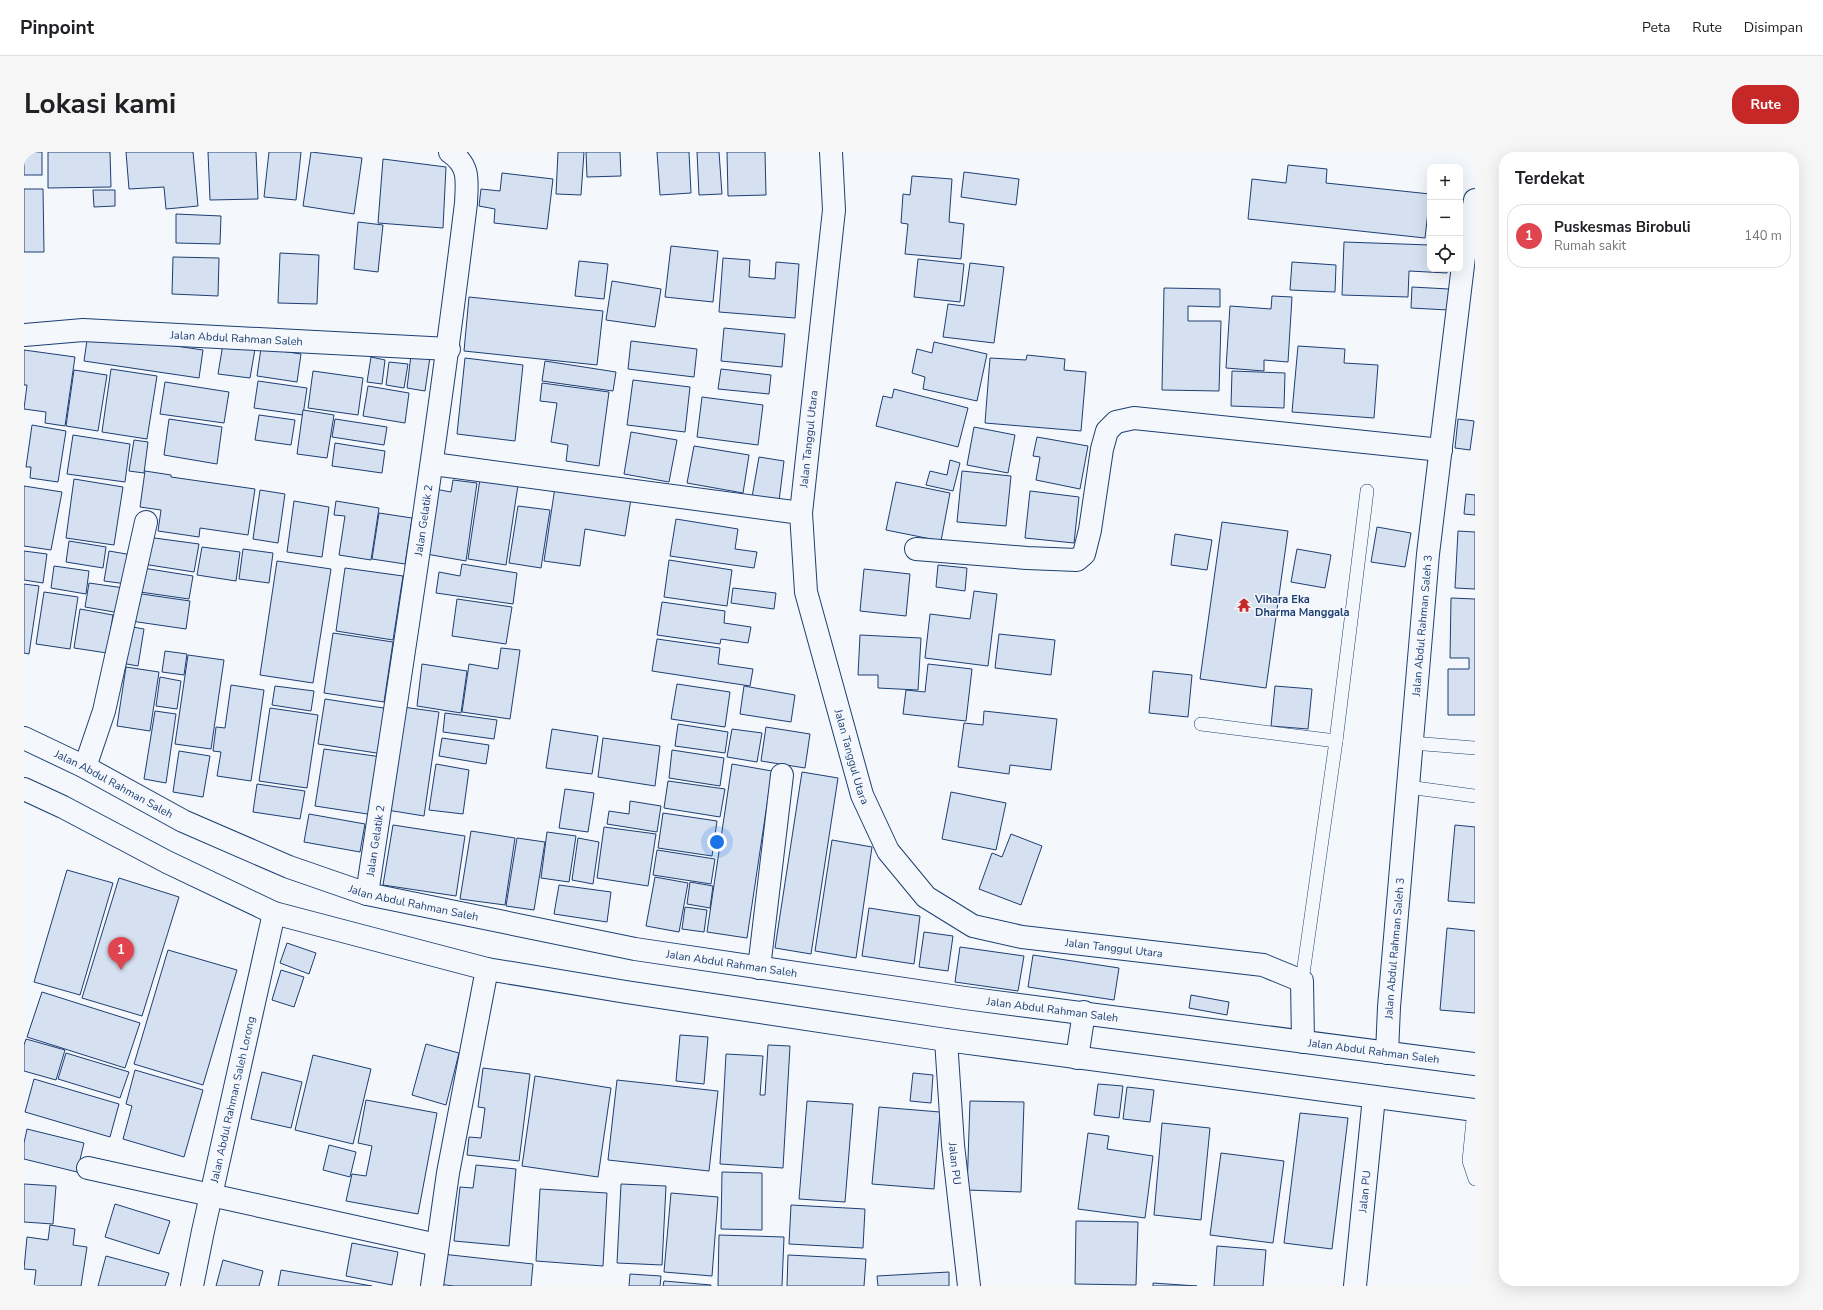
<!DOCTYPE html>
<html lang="id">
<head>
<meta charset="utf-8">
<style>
	body { margin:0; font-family:"Nunito Sans",sans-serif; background:#f6f6f6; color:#202124 }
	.controls { position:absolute; right:12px; top:12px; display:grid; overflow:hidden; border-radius:8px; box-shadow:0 4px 16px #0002 }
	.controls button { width:36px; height:36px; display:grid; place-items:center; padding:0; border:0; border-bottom:1px solid #e0e0e0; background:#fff; color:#202124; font:20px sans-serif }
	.you { position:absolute; left:693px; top:690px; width:14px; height:14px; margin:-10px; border:3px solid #fff; border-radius:50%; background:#1a73e8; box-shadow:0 0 0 6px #1a73e833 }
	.badge { display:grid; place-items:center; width:26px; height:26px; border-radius:50%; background:#c62828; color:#fff; font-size:13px; font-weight:700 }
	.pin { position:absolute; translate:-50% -33px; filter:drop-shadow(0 1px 2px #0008) }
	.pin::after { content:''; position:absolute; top:21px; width:14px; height:12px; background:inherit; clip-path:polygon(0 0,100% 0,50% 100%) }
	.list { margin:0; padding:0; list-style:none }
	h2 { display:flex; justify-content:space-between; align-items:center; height:52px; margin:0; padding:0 16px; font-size:17px }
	h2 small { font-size:13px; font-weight:400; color:#757577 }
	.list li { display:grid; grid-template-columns:26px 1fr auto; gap:12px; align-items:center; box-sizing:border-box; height:64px; margin:0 8px 8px; padding:0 8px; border:1px solid #e0e0e0; border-radius:16px }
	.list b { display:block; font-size:15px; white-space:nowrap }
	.list p { margin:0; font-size:13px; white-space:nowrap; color:#757577 }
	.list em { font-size:13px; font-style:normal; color:#757577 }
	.icon { flex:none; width:22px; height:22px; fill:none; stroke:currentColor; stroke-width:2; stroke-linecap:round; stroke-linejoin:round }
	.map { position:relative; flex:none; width:1451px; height:1134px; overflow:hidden; border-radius:16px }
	header { display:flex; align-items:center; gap:24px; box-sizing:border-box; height:56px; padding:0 20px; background:#fff; border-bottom:1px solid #e0e0e0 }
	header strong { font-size:19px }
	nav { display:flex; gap:22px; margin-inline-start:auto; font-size:14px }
	.intro { display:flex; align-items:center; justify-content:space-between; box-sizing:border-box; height:96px; padding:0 24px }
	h1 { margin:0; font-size:28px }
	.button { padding:10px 18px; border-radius:16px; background:#c62828; color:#fff; font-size:14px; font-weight:700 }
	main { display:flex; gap:24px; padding:0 24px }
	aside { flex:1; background:#fff; border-radius:16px; box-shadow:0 4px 16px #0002 }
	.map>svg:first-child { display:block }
</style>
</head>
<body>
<header>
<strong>Pinpoint</strong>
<nav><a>Peta</a><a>Rute</a><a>Disimpan</a></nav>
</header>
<div class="intro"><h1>Lokasi kami</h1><a class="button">Rute</a></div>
<main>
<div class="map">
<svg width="1451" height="1134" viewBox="0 0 1451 1134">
	<rect width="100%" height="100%" fill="#f4f7fb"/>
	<g fill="#d5e0f0" stroke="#1d3f73">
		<rect x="0" y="0" width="18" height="23"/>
		<polygon points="24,0 86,0 87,35 24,36"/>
		<polygon points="102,0 169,0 174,54 142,57 140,35 105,37"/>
		<polygon points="184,0 232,0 234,47 186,48"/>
		<polygon points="245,0 277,0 272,48 240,45"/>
		<polygon points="287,0 338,6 330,62 279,54"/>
		<polygon points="534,0 560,0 557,43 532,42"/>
		<polygon points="562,0 596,0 597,24 563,25"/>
		<polygon points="633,0 665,0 667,41 636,43"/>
		<polygon points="673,0 695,0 698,42 675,43"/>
		<polygon points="703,0 741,0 742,43 704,44"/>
		<polygon points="359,7 422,15 419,76 354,71"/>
		<polygon points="1264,13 1303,17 1302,31 1406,42 1401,86 1224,67 1228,27 1262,31"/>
		<polygon points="940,20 995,27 992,53 937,45"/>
		<polygon points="478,21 529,27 523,77 470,71 471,57 455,54 457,37 476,39"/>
		<polygon points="888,24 928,27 925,70 940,72 937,107 881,102 884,72 877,71 879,42 886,43"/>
		<polygon points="0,37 19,37 20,100 0,100"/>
		<polygon points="69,38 91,38 91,54 70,55"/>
		<polygon points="152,62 197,64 196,92 152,91"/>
		<polygon points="334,70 359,73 354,120 330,117"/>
		<polygon points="1320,90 1406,93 1406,117 1423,117 1423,121 1385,119 1384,145 1318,143"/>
		<polygon points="647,94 694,99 689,150 641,145"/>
		<polygon points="256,101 295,103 293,152 254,151"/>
		<polygon points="149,105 195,106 194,144 148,142"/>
		<polygon points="699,106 726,108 725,125 751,127 752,110 775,112 771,166 695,160"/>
		<polygon points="894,107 940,112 936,150 890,145"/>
		<polygon points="555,109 584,112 580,147 551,144"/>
		<polygon points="1268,110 1312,113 1311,140 1266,138"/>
		<polygon points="946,111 980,115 970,191 919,185 924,152 940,154"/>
		<polygon points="588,129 637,137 631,175 582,168"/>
		<polygon points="1388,135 1425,137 1424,158 1387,156"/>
		<polygon points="1140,136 1196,137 1196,155 1164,154 1164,169 1197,169 1195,239 1138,238"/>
		<polygon points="1248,144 1268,145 1264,210 1240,208 1240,219 1202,216 1206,154 1247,157"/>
		<polygon points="445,145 579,159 573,213 440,199"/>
		<polygon points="700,176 761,182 758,215 697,209"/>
		<polygon points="64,181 179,198 175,226 60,209"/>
		<polygon points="607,189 673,197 670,225 604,217"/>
		<polygon points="910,190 963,202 953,249 899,237 901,225 888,221 893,197 908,201"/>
		<polygon points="199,192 231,197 226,226 194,222"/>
		<polygon points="1274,194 1321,197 1320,211 1354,213 1350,266 1268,260"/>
		<polygon points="237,196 277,202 273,230 233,224"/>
		<polygon points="0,198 51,205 41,274 21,271 22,260 0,257 3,233 0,233"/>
		<polygon points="387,203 406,205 401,239 383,236"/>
		<polygon points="1003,203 1041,207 1040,218 1062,220 1057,279 961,271 966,206 1002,208"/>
		<polygon points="347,205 361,208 358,232 343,230"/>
		<polygon points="441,206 499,213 491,289 433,282"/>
		<polygon points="521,209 592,220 589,239 518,229"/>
		<polygon points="365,210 384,212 380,236 362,233"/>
		<polygon points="87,217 133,224 123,287 78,280"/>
		<polygon points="697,217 747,223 745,242 694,237"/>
		<polygon points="50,218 83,223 74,279 42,274"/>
		<polygon points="289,219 339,226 334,263 284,256"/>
		<polygon points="1208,219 1261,221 1260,256 1207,254"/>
		<polygon points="609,228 666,235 661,280 603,273"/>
		<polygon points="234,229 283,236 279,263 230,256"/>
		<polygon points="141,230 205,240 200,271 136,262"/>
		<polygon points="518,231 585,240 575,314 542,309 544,293 527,290 533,251 516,249"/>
		<polygon points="344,234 385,241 381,271 339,264"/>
		<polygon points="870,237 944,256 934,295 852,274 859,244 868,246"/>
		<polygon points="678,245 739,253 734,293 673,285"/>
		<polygon points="279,258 310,263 303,306 273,302"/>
		<polygon points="235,263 271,268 267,293 231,288"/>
		<polygon points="145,267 198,275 193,312 140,303"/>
		<polygon points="311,267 363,275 360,293 308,285"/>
		<polygon points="1434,267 1450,269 1446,298 1431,296"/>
		<polygon points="8,273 42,279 34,330 6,326 7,315 2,315"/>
		<polygon points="950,275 991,283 984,321 943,313"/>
		<polygon points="607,280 653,288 645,330 600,322"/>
		<polygon points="49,283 106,292 101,330 43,322"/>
		<polygon points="1013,285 1064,294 1056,337 1012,328 1016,305 1009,304"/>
		<polygon points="110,288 124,290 120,321 105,319"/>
		<polygon points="311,291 361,299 358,321 308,314"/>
		<polygon points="670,294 725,303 719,341 663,331"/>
		<polygon points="735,305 760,309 755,349 728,345"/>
		<polygon points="926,308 936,311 929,339 902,333 906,319 923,323"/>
		<polygon points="121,319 147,323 147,325 231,337 224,383 176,376 175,385 134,379 137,358 116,355"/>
		<polygon points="938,319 987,324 982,374 933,370"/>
		<polygon points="50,327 99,335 90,393 42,386"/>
		<polygon points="456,327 494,333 482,413 444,407"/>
		<polygon points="429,328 453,331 442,409 402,402 411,337 427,340"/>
		<polygon points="872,330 926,341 917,389 862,378"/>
		<polygon points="0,334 38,340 27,398 0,394"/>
		<polygon points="531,335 607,347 601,384 561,377 556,414 520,409"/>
		<polygon points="236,338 261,342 254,391 229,387"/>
		<polygon points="1006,339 1055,345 1050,391 1001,386"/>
		<polygon points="1442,342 1451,343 1451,363 1440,362"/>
		<polygon points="270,349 305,355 298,405 263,400"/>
		<polygon points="312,349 355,356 347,408 315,403 321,364 310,363"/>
		<polygon points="494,354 526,358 517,416 485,411"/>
		<polygon points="355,361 388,366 381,412 348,407"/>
		<polygon points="652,367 714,377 711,397 733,400 730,416 646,404"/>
		<polygon points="1198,370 1264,379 1242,536 1176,527"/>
		<polygon points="1353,375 1387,381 1381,415 1347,410"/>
		<polygon points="1434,379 1451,380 1451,437 1431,436"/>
		<polygon points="1151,382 1188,388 1183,418 1147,413"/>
		<polygon points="123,385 175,392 170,420 119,412"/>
		<polygon points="45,389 82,395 79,416 42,410"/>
		<polygon points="178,395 216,400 212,429 173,423"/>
		<polygon points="219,397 249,401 245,431 215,427"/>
		<polygon points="1273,397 1307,403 1301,436 1267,430"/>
		<polygon points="0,399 23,402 19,431 0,428"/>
		<polygon points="85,399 108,403 103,432 80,429"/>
		<polygon points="645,408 708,418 703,454 640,445"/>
		<polygon points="253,409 307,417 289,531 236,523"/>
		<polygon points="438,412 493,421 489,452 412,441 415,420 436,424"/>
		<polygon points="914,413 943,416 941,439 912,435"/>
		<polygon points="30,414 65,419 62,442 27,436"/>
		<polygon points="119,416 169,424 165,447 116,440"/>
		<polygon points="321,416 379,424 369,488 312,479"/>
		<polygon points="840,417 886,422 882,464 836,459"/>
		<polygon points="65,431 100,436 96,461 61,455"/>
		<polygon points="0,432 15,434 5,502 0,501"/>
		<polygon points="709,436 752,441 750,457 707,451"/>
		<polygon points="950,439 973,442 964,514 901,506 906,462 946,467"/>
		<polygon points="20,440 54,445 46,497 12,492"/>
		<polygon points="111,441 166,449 162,477 107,469"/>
		<polygon points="1427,446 1451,447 1451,563 1424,563 1424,517 1445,517 1445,506 1426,506"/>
		<polygon points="433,447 488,455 482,492 428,484"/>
		<polygon points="638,450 701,459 700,471 727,475 724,491 697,487 696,492 633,483"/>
		<polygon points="56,457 89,463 83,501 50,496"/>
		<polygon points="103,474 120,477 114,514 97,511"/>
		<polygon points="309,481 369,490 360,550 300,541"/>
		<polygon points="975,482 1031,488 1027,523 971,516"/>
		<polygon points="836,483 897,486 894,538 854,536 854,523 834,523"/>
		<polygon points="633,487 696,496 694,512 729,517 726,534 628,519"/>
		<polygon points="477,496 496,498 486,567 438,560 445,512 474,517"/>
		<polygon points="141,499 163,502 160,523 138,520"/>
		<polygon points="164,503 200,508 187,597 151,592"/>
		<polygon points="398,512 443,519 437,561 393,554"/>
		<polygon points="904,512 948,517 942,569 879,562 882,538 901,540"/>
		<polygon points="102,515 135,520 126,579 93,574"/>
		<polygon points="1129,519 1168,523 1164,565 1125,561"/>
		<polygon points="136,525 157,529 153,557 132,554"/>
		<polygon points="653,532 706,540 701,575 647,567"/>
		<polygon points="207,533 240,538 227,629 193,624 197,600 189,599 192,575 201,576"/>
		<polygon points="251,534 290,539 287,559 248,553"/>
		<polygon points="720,534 771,543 767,570 716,562"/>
		<polygon points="1251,534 1288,537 1284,577 1247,574"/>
		<polygon points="301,547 366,557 359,602 294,592"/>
		<polygon points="379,555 415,560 400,664 363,658"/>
		<polygon points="246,556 294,563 283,636 235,629"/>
		<polygon points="131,559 152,562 142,631 120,627"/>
		<polygon points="960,559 1033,567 1027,618 986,613 985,622 934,615 940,571 959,573"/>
		<polygon points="421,561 473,568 470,587 419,580"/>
		<polygon points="654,572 704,580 701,601 651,594"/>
		<polygon points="742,575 786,582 781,616 737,609"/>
		<polygon points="528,577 574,584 568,622 522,616"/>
		<polygon points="708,577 738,581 733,610 703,605"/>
		<polygon points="418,586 465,593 462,612 415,604"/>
		<polygon points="579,586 636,594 631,634 574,625"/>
		<polygon points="300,597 358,605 350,663 291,654"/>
		<polygon points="648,598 700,606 696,634 645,626"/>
		<polygon points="155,599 186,604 179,645 149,640"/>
		<polygon points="412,612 445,618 439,662 405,658"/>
		<polygon points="708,612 748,619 723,786 683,780"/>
		<polygon points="778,620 814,626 787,802 751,796"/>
		<polygon points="644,629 701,637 696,665 640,656"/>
		<polygon points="233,632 281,639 276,667 229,660"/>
		<polygon points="541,637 570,641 564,680 535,676"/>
		<polygon points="927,640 982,651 972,698 918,687"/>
		<polygon points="606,649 637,654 633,680 583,672 585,659 605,662"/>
		<polygon points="639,661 693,669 688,704 634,696"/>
		<polygon points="285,662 341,672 336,700 280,690"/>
		<polygon points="369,673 441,684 432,744 359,733"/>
		<polygon points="1431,673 1451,675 1451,751 1424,749"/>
		<polygon points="580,675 632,682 624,734 573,726"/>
		<polygon points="447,679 491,686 481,753 436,747"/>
		<polygon points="523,680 552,684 545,730 517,726"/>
		<polygon points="987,682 1018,694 997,753 955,737 968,701 978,705"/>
		<polygon points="493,686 521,690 510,758 482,754"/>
		<polygon points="554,686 575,690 569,732 548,728"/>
		<polygon points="808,688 848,695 832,806 791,799"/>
		<polygon points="633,698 691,707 687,732 629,723"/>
		<polygon points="43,718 89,731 56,843 10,830"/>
		<polygon points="631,725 664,731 655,780 622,774"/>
		<polygon points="95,726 155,745 118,864 58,846"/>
		<polygon points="666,730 689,734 686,756 663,752"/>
		<polygon points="535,733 587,740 583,770 530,762"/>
		<polygon points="661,755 683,758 680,780 658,777"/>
		<polygon points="845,756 896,764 890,812 838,804"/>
		<polygon points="1423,776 1451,779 1451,861 1416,858"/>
		<polygon points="900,780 929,784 924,819 895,815"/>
		<polygon points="263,791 292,801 285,822 256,811"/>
		<polygon points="936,795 1000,804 994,839 931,830"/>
		<polygon points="144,798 213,818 179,933 110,912"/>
		<polygon points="1009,803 1095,816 1090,848 1004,835"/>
		<polygon points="257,818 280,825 270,855 248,848"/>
		<polygon points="18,840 116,871 101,916 3,885"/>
		<polygon points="1167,843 1205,850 1203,863 1165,856"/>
		<polygon points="656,883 684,885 680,932 652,929"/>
		<polygon points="2,887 41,898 32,928 0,919 0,893"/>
		<polygon points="402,892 435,901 422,953 388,943"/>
		<polygon points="744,893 766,894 759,1016 696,1012 702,902 739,904 736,943 741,943"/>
		<polygon points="42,901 105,920 96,946 34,927"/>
		<polygon points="289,903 347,917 329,992 271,978"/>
		<polygon points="459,916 506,922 495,1009 443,1003 445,985 457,986 461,956 454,955"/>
		<polygon points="111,918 179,938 160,1005 99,987 108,954 102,952"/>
		<polygon points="238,920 278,930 267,976 227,967"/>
		<polygon points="889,921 909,923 907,951 886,949"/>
		<polygon points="511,924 587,936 574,1025 498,1014"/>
		<polygon points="10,927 95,952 86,985 1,960"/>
		<polygon points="593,928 694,939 685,1019 584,1008"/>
		<polygon points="1074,932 1099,934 1095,966 1070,963"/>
		<polygon points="1103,935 1130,938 1126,970 1099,967"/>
		<polygon points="342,948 413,961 394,1062 322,1049 328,1022 342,1024 348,994 334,991"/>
		<polygon points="783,949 829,952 821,1050 775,1047"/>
		<polygon points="946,949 1000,950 997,1040 943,1038"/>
		<polygon points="855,955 916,960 910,1037 848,1032"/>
		<polygon points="1276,961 1324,966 1308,1097 1260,1091"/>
		<polygon points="1138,971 1186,976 1177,1068 1130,1063"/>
		<polygon points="3,977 60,991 53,1020 0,1007 0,991"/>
		<polygon points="1064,981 1085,984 1083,997 1129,1004 1121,1066 1054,1057"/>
		<polygon points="305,993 332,1000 326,1025 299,1018"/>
		<polygon points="1197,1001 1260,1009 1249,1091 1186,1083"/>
		<polygon points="452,1013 492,1017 485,1094 430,1089 436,1035 449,1036"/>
		<polygon points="698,1020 738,1021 738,1078 697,1077"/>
		<polygon points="0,1032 32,1034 29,1072 0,1070"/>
		<polygon points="597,1032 642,1034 638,1113 593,1111"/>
		<polygon points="516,1037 583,1041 579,1114 512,1109"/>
		<polygon points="647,1041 694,1045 688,1124 640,1120"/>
		<polygon points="91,1052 146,1069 135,1102 81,1085"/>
		<polygon points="767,1053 841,1057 839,1096 765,1092"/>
		<polygon points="1052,1069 1114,1070 1112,1133 1051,1132"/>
		<polygon points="26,1073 51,1077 49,1093 63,1095 57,1134 10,1134 12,1118 0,1117 3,1085 24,1088"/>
		<polygon points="695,1083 760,1085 758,1134 694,1134"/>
		<polygon points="328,1091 374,1100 368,1133 322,1124"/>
		<polygon points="1193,1094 1242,1098 1239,1134 1190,1134"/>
		<polygon points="418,1102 509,1112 507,1134 430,1134 414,1132"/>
		<polygon points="764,1103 842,1107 840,1134 763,1134"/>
		<polygon points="82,1104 145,1121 141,1134 74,1134"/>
		<polygon points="199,1108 239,1119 235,1134 192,1134"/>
		<polygon points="257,1118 348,1134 254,1134"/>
		<polygon points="925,1120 925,1134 854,1134 853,1124"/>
		<polygon points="606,1122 637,1124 636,1134 605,1134"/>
		<polygon points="640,1129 687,1133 687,1134 639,1134"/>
		<polygon points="1129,1131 1173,1134 1129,1134"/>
	</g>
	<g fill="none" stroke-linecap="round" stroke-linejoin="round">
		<defs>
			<g id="service">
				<polyline points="1177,572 1312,589"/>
				<polyline points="1388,591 1451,596"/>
				<polyline points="1384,635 1451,644"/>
				<polyline points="1278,829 1312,589 1343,339"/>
				<polyline points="1450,958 1445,1009 1451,1027"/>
			</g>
			<g id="minor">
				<path id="s1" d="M807 0 810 58 777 361 782 440 838 643 864 699 902 745 949 774 998 785 1239 813 1278 829 1279 890"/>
				<path id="s2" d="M0 183 59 178 425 197"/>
				<polyline points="409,312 777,361"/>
				<polyline points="892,397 1003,406 1053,408 1060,402 1066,378 1078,297 1083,279 1092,270 1110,266 1417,298"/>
				<polyline points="61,615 80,559 122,370"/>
				<path id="s3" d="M343 742C378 512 414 282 442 51 443 28 446 14 426 0"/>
				<polyline points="735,816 758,623"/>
				<path id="s4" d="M922 888 929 993 945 1134"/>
				<path id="s5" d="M1363 901 1365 855 1404 402 1440 105 1451 48"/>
				<polyline points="64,1016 413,1093"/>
				<path id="s6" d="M168 1134 179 1079 250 761"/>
				<polyline points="408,1134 424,1021 463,817"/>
				<path id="s7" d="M1331 1134 1350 945"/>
			</g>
			<g id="trunk">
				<path id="s8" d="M0 586 61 615 159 669 265 715 343 742 611 797 941 846 1451 912"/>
				<polyline points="0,637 39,655 143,710 250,761 463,817 602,840 922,888 1451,958"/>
				<polyline points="1053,906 1060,860"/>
			</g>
		</defs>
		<use href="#service" stroke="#1d3f73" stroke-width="14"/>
		<use href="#minor" stroke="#1d3f73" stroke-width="24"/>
		<use href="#trunk" stroke="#1d3f73" stroke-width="24"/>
		<use href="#service" stroke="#f4f7fb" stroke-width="13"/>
		<use href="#minor" stroke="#f4f7fb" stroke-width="22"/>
		<use href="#trunk" stroke="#f4f7fb" stroke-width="22"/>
	</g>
	<defs>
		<symbol id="temple-bare" viewBox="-9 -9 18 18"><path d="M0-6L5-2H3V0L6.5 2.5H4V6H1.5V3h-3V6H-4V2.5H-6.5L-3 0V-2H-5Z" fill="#c62828" stroke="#f4f7fb" stroke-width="2.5" paint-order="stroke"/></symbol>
	</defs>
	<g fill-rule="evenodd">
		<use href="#temple-bare" x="1210" y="443" width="20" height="20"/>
	</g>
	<g text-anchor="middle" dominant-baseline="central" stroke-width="3" stroke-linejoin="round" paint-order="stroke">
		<g font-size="11" fill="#1d3f73" stroke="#f4f7fb">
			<text stroke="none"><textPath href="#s2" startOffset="213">Jalan Abdul Rahman Saleh</textPath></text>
			<text transform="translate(785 287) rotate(-84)">Jalan Tanggul Utara</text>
			<text stroke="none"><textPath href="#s3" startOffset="378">Jalan Gelatik 2</textPath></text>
			<text stroke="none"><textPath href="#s5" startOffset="429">Jalan Abdul Rahman Saleh 3</textPath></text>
			<text stroke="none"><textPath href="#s1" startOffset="613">Jalan Tanggul Utara</textPath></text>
			<text stroke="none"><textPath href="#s8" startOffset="101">Jalan Abdul Rahman Saleh</textPath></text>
			<text stroke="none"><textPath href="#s3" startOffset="54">Jalan Gelatik 2</textPath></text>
			<text stroke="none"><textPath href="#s8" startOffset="425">Jalan Abdul Rahman Saleh</textPath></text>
			<text stroke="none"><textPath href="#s1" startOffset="972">Jalan Tanggul Utara</textPath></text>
			<text stroke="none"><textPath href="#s5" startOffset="105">Jalan Abdul Rahman Saleh 3</textPath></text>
			<text stroke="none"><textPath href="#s8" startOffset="749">Jalan Abdul Rahman Saleh</textPath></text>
			<text stroke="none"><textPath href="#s8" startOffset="1073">Jalan Abdul Rahman Saleh</textPath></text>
			<text stroke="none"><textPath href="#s8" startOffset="1397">Jalan Abdul Rahman Saleh</textPath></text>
			<text stroke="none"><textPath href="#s6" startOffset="191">Jalan Abdul Rahman Saleh Lorong</textPath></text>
			<text stroke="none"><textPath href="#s4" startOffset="124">Jalan PU</textPath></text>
			<text stroke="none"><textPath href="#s7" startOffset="95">Jalan PU</textPath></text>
		</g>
		<g font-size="11" font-weight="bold" fill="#1d3f73" stroke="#f4f7fb" text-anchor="start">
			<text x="1231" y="447">Vihara Eka<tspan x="1231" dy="13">Dharma Manggala</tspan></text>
		</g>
	</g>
</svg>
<div class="controls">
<button>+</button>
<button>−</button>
<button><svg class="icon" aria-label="locate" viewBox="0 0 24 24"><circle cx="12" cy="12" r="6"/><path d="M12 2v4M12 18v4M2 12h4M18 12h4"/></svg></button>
</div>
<div class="you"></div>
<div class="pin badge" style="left:97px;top:818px;background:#e0444e">1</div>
</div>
<aside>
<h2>Terdekat<small></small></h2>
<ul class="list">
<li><span class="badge" style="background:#e0444e">1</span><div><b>Puskesmas Birobuli</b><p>Rumah sakit</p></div><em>140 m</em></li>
</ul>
</aside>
</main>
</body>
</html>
